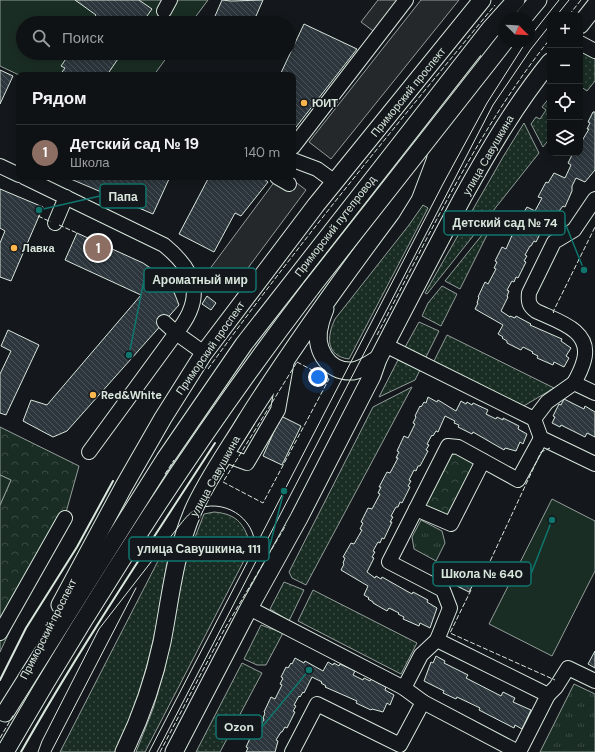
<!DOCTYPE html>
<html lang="ru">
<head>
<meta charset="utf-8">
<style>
	body { margin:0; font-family:"DM Sans",sans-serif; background:#1d2022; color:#f1f3f6 }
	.controls { position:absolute; right:12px; top:12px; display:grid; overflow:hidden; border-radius:8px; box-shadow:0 2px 10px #0003 }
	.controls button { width:36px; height:36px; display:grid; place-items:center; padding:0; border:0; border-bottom:1px solid #2f3234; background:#0f1215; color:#f1f3f6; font:20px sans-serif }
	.compass { position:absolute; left:499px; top:12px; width:36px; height:36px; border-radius:50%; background:#0f1215; box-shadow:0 2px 10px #0003; rotate:114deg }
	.you { position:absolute; left:318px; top:377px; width:14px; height:14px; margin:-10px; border:3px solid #fff; border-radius:50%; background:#1a73e8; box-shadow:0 0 0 6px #1a73e833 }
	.badge { display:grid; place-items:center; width:26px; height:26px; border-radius:50%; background:#ffb74d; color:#fff; font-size:13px; font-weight:700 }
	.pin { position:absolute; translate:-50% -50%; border:2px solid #fff; box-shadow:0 1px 4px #0006 }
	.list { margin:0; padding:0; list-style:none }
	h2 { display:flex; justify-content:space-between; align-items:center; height:52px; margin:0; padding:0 16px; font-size:17px }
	h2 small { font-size:13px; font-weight:400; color:#9b9ea0 }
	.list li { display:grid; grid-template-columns:26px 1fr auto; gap:12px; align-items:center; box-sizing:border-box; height:56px; padding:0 16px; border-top:1px solid #2f3234 }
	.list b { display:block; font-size:15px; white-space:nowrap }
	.list p { margin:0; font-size:13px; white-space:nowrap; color:#9b9ea0 }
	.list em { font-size:13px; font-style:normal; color:#9b9ea0 }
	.icon { flex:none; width:22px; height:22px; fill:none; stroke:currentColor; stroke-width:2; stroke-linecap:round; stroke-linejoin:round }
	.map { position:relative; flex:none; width:595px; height:752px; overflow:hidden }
	.search { position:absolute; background:#0f1215; box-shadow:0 2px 10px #0003; left:16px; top:16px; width:280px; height:44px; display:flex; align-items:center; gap:10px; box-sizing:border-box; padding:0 14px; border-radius:22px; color:#9b9ea0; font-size:15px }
	.panel { position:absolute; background:#0f1215; box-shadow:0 2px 10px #0003; left:16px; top:72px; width:280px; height:108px; border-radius:8px }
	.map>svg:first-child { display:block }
</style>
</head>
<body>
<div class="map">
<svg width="595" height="752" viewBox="0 0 595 752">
	<defs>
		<pattern id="grass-dots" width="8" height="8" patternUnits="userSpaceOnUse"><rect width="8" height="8" fill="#1a2d24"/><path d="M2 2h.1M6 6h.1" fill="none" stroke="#3b4b43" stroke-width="1.8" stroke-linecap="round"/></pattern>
		<pattern id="forest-crowns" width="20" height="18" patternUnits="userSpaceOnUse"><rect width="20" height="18" fill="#1a2d24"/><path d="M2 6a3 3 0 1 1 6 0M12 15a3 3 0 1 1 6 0" fill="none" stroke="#3b4b43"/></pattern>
		<pattern id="park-tufts" width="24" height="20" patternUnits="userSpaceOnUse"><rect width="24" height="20" fill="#1a2d24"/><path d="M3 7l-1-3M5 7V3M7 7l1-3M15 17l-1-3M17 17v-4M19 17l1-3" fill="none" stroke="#3b4b43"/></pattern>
		<pattern id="building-back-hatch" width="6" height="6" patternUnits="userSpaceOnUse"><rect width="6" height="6" fill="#2c363c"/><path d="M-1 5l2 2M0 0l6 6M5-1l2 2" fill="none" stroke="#4a5358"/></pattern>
	</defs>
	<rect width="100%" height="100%" fill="#14181c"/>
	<g fill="url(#grass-dots)" stroke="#939e99">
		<polygon points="580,51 595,56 595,81 587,91 580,86"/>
		<polygon points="550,97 550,138 543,147 531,124 536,117 540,119 546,110 542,107"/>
		<polygon points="524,123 539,153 427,294 425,293 503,157"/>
		<path d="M423 205 428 208 349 359C325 356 327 336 335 319L409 225Z"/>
		<polygon points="486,230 489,231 460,289 445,281"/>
		<polygon points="442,286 457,294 441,326 422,316 428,303"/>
		<polygon points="419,322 439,331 425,359 404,349"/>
		<polygon points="447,335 554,388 522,407 433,363"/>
		<polygon points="398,360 420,370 415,380 379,397"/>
		<polygon points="412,387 306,585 292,578 289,572 373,407"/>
		<path d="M214 512C238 514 245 525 251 547L145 752H136L153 709 164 672 184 566 204 514Z"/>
		<path d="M173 540C164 569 162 598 156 627 147 670 134 713 115 752H60L159 559Z"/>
		<polygon points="284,582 304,590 289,621 270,609"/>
		<polygon points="313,590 417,643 401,674 298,621"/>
		<polygon points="261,625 283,633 266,665 257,665 244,659"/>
		<polygon points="242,663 262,673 220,752 196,752"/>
	</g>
	<g fill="url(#forest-crowns)" stroke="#939e99">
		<polygon points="0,427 79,466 65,516 38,570 0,652 0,505 11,480 0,475"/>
		<polygon points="450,449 478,463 450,520 420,507"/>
	</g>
	<g fill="url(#park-tufts)" stroke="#939e99">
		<polygon points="421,520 442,531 445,543 436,561 414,549 412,537"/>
		<polygon points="574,684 595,694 595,752 540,752"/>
	</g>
	<g fill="#1a2d24" stroke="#939e99">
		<polygon points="0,0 208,0 191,23 23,23 23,53 170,53 154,75 19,75 0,66"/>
		<polygon points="0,475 11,480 0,505"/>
		<polygon points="552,499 595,521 595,571 552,656 489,624"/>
	</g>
	<g fill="#24282b" stroke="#939e99">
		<polygon points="378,0 401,0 376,33 361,22"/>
		<polygon points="421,0 459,0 331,159 309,142"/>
		<polygon points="278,177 289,177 306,190 233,288 209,270"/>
	</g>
	<g fill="url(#building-back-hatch)" stroke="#d8e6dc">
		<polygon points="75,0 139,0 152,9 142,23 90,23 96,15"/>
		<polygon points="222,0 231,1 263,0 253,23 212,23"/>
		<polygon points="304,24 357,49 293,131 293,75 280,75"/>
		<polygon points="70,53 122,53 107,75 60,75 65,68 61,66"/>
		<polygon points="0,70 13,76 0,104"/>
		<polygon points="593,112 595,112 595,170 585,182 576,178 572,186 572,191 565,207 563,206 556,215 547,211 543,219 545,220 542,225 544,226 536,242 534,241 531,246 530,246 525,255 527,256 524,261 526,262 518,278 516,277 514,282 512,281 507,290 509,291 507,296 508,297 501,311 510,317 510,316 515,318 516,316 531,324 530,325 562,339 561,341 571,348 566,356 569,358 564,367 554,362 553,365 537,358 538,356 532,353 533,352 523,347 521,350 507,343 507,341 502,338 503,337 498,334 503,325 475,309 478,303 477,303 479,297 478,297 485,282 488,284 496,269 494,268 497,262 495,261 502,247 506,249 513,233 512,232 515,227 513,226 518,216 520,217 522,212 524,212 527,207 535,211 542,198 538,197 546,182 548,183 554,173 565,178 571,165 568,163 573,153 580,153 580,144 589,129 587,129 590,123 588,122"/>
		<polygon points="66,177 165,177 169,179 153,214"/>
		<polygon points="209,177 262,177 268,182 241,216 235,213 214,252 179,234"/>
		<polygon points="0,189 43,207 11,281 0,277 0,243 5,231 0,228"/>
		<polygon points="77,233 143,263 164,277 172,287 179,305 67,431 53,437 23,421 31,400 47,405 141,295 65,260"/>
		<polygon points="207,296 216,303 211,310 202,304"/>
		<polygon points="8,330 39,345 6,415 0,413 0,374 11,351 1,346"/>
		<polygon points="428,397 437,402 438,400 456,411 461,401 466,404 467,402 472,405 473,403 488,410 486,414 496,419 497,417 503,420 503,418 519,426 518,429 527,434 523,444 520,442 516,451 505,448 504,450 473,432 472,434 458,427 459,425 454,423 455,421 445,416 438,432 436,431 433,436 432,435 427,444 429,445 426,450 428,451 420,466 418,466 416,471 414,470 409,480 411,481 408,486 410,487 402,503 400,502 398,507 396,507 391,516 393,517 390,522 392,522 384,539 382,538 380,543 378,542 373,551 375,552 372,557 374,558 367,572 375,578 376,576 381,579 382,577 412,594 413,592 428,600 427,602 437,608 430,628 420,623 419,626 403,619 404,617 398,614 399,613 389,608 387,611 373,603 373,602 368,599 369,598 364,595 368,586 341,570 344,564 343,563 345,558 343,557 351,543 354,544 362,530 360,529 363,523 361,522 368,508 372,509 380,494 378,493 381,487 379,487 387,472 390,473 398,458 396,458 399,452 397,451 404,436 408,438 415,424 413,423 416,417 415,416 420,406 421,407 424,402 426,403"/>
		<polygon points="564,399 584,409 585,406 595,412 595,437 587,433 585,437 561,425 560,427 552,423 555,417 553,416 559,404 561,405"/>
		<polygon points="281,416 301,426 282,465 263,456"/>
		<polygon points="463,575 475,581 469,592 457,586"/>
		<polygon points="595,651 595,668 588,664"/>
		<polygon points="436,656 445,661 444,663 468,675 466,678 501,696 503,692 515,698 513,702 531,710 522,729 515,725 514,728 479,710 480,708 457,697 456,699 443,693 444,691 424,681 431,662 433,663"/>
		<polygon points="295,658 304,663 305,661 323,671 328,662 333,665 334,663 339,666 340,664 355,671 353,675 363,680 364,678 370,681 371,679 386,687 385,690 394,695 390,705 387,703 383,712 372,709 371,710 356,703 357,701 325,687 326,686 321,683 322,682 312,677 304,693 303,692 300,697 299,696 294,705 296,706 293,711 295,712 287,728 285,727 282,732 281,732 276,740 278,741 275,752 246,752 248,748 246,747 253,732 257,734 264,719 263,718 265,713 264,712 271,697 275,699 282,685 280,684 283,678 281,677 286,667 288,668 291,663 292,664"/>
	</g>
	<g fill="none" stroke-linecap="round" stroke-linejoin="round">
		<defs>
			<g id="minor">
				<polyline points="164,11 170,0"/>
				<polyline points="580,43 595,51"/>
				<polyline points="293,147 406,0"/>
				<polyline points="293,160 317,169 335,182"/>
				<polyline points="0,166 19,175"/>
				<path d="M24 177 164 245C197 272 205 298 176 333L204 353"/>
				<polyline points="277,177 289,184"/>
				<polyline points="55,223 66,197"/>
				<polyline points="385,345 534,419 547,402 574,383 595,393"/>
				<path d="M574 383C578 376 582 368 584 360 592 330 557 321 536 311 529 306 528 302 529 293L554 242 574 230 595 199"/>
				<polyline points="534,419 541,438 595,464"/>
				<polyline points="89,452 176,333 164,322"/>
				<polyline points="225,455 247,463 278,410 287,360"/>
				<polyline points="416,509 451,524 483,461"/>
				<polyline points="249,608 404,688 423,702 400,745 317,704 292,752"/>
				<polyline points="0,633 65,518"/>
				<polyline points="437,640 450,608 443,590 389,562 448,446 458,447 518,480 541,438"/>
				<polyline points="404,688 421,655 437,640 548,695 519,752"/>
				<polyline points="548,695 556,687 568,668 595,681"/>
				<polyline points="423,702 518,752"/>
			</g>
			<g id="major">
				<polyline points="523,18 538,0"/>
				<polyline points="580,25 595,6"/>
				<polyline points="488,51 505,31"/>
				<path d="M325 309C323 314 321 319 320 324 313 347 327 373 353 371 362 370 371 363 378 359"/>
				<polyline points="60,605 124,486 163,418 204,353 316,205 482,0"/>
				<polyline points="5,713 165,459 244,344 490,29 516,0"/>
				<path d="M5 752C98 591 198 436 311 288"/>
				<path d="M124 752C141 717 154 680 162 642 171 595 174 556 193 511 207 479 229 449 247 419 292 348 341 280 391 213L404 192 418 155"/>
				<path d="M174 752 249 608 299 518 372 376 378 359C406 305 434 251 463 197 489 150 516 104 550 62"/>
			</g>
		</defs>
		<use href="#minor" stroke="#d8e6dc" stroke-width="16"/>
		<use href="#major" stroke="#d8e6dc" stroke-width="19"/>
		<use href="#minor" stroke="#14181c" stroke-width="14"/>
		<use href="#major" stroke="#14181c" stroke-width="17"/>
		<g stroke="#d8e6dc" stroke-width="1">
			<polyline points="557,15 569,0"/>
			<polyline points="529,38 559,0"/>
			<path d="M38 752 42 741 99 629 179 526C183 521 189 513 195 510 222 497 256 517 255 548"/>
			<polyline points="51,752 136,588"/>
			<polyline points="149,752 443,184 487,103 526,42"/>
			<polyline points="157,752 493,105 531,49 550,25"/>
		</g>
		<defs>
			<polyline id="major-bridge" points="311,288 505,41"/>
		</defs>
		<use href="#major-bridge" stroke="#d8e6dc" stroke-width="19" stroke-linecap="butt"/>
		<use href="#major-bridge" stroke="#14181c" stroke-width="17"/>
		<g stroke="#d8e6dc" stroke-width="1" stroke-dasharray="5 2" stroke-linecap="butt">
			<polyline points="569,15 581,0"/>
			<polyline points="38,216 51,222"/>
			<polyline points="59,225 77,233"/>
			<polyline points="554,313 553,312 595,227"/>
			<path d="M377 335C430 234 478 129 550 39"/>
			<polygon points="297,362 329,379 263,503 223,482"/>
			<path d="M208 369C298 244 397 124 495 5"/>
			<polyline points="165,474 174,460"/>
			<polyline points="474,583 477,578 486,570 541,452 550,448"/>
			<polyline points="471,590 450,633 555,680"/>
			<polyline points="0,738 14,714"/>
			<polyline points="160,752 224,630 286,525"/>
		</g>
		<g stroke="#d8e6dc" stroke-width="2">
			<polyline points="0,680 26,628 77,547 113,481"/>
			<path d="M21 752C81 646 149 545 215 443"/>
		</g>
	</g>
	<g fill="#ffb74d" stroke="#14181c" stroke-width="1.5">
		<circle cx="304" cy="103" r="4"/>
		<circle cx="14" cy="248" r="4"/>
		<circle cx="93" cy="395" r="4"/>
	</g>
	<g text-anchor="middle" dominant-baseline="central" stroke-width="3" stroke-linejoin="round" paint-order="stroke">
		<g font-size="11" fill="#d8e6dc" stroke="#14181c">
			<text transform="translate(408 92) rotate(-51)">Приморский проспект</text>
			<text transform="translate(488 155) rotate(-60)">улица Савушкина</text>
			<text transform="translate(335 226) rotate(-52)">Приморский путепровод</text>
			<text transform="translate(210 348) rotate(-55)">Приморский проспект</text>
			<text transform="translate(215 476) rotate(-61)">улица Савушкина</text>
			<text transform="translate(48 629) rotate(-63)">Приморский проспект</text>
		</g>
		<g font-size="11" font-weight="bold" fill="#d8e6dc" stroke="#14181c" text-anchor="start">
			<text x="312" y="103">ЮИТ</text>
			<text x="22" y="248">Лавка</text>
			<text x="101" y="395">Red&amp;White</text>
		</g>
	</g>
	<path fill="none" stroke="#0f766e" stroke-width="1.5" d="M39 210L100 196M584 270L565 223M129 355L144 280M284 491L269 549M552 520L531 574M309 670L262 727"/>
	<g fill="#0f766e" stroke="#14181c" stroke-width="1.5">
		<circle cx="39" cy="210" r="4"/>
		<circle cx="584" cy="270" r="4"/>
		<circle cx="129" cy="355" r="4"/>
		<circle cx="284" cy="491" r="4"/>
		<circle cx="552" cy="520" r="4"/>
		<circle cx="309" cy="670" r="4"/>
	</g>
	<g fill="#14181c" stroke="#0f766e" stroke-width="1.5">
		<rect x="100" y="184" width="46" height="24" rx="4"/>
		<rect x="444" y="211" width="121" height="24" rx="4"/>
		<rect x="144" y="268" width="112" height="24" rx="4"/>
		<rect x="129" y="537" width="140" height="24" rx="4"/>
		<rect x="433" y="562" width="98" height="24" rx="4"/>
		<rect x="216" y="715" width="46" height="24" rx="4"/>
	</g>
	<g font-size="12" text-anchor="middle" font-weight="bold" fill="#d8e6dc">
		<text x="123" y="201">Папа</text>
		<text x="505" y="227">Детский сад № 74</text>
		<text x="200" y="284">Ароматный мир</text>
		<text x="199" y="553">улица Савушкина, 111</text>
		<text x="482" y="578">Школа № 640</text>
		<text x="239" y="731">Ozon</text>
	</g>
</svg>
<div class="controls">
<button>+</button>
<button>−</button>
<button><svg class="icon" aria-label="locate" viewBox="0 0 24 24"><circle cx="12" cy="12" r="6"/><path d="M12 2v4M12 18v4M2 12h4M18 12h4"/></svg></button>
<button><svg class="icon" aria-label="layers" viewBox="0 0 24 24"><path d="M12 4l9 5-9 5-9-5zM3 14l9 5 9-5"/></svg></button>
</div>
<svg class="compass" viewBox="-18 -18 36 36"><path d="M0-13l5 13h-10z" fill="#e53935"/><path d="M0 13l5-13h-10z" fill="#9b9ea0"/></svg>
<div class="you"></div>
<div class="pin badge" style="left:98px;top:248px;background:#8d6e63">1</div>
<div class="search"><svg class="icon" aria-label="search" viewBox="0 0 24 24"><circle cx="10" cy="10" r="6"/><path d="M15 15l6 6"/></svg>Поиск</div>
<section class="panel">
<h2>Рядом<small></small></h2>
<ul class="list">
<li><span class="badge" style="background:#8d6e63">1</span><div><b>Детский сад № 19</b><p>Школа</p></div><em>140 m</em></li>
</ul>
</section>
</div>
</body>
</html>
